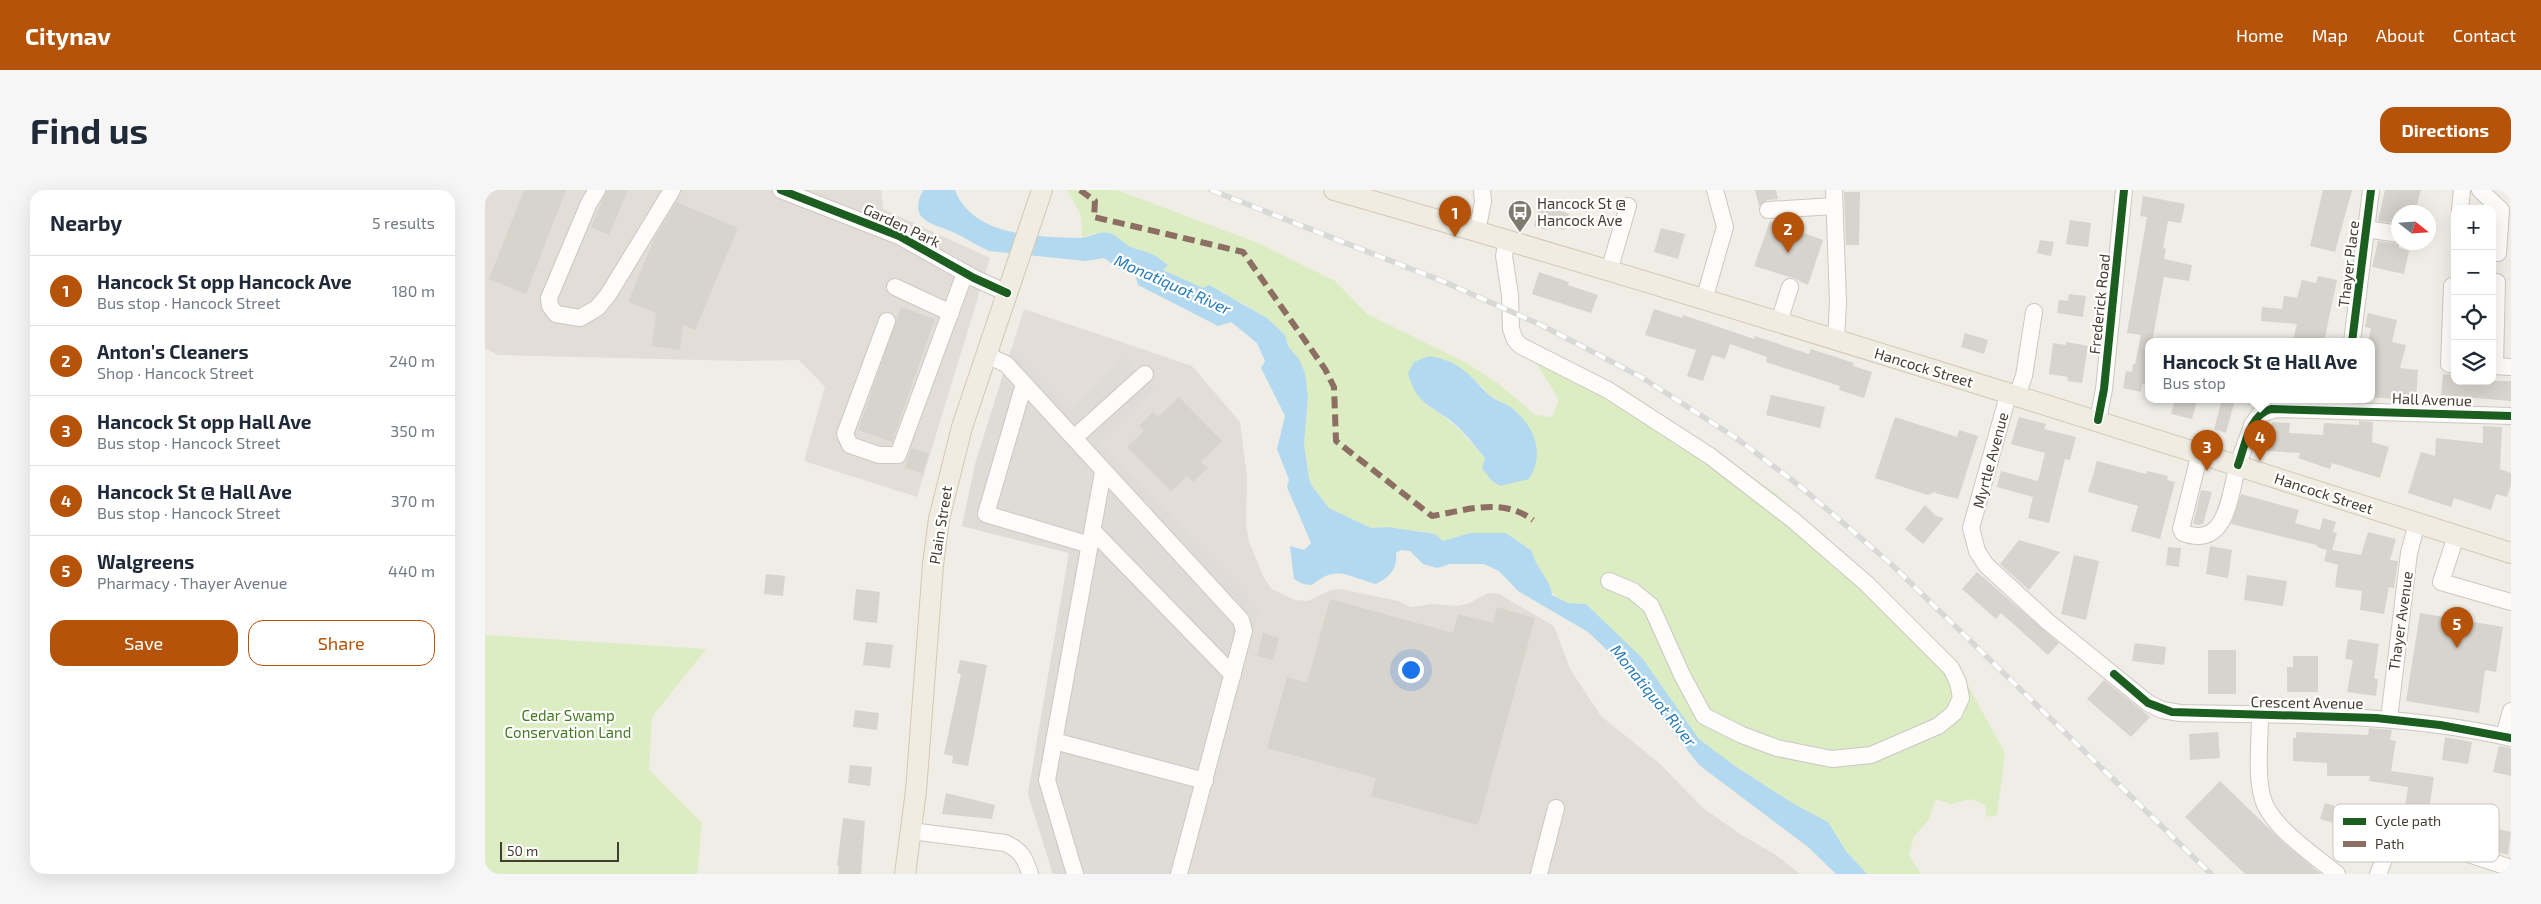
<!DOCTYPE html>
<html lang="en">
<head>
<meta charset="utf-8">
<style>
	body { margin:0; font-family:"Exo 2",sans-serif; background:#f6f6f7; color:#1f2937 }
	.controls { position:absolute; right:15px; top:15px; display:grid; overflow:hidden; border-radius:10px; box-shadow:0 5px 20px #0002 }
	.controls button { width:45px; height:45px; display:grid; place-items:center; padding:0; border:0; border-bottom:1px solid #e0e1e3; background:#fff; color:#1f2937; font:25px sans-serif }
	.compass { position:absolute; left:1906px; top:15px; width:45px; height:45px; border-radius:50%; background:#fff; box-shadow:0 5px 20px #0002; rotate:107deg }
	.scale { position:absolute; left:15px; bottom:12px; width:119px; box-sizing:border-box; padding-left:5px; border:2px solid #443d32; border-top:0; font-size:14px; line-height:18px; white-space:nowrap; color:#443d32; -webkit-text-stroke:4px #fff; paint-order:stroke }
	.you { position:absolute; left:925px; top:479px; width:18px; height:18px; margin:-12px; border:4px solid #fff; border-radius:50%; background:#1a73e8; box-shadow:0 0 0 8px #1a73e833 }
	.badge { display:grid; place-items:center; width:32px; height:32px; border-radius:50%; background:#b45309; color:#fff; font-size:16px; font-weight:700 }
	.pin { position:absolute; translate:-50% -41px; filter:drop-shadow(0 1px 2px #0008) }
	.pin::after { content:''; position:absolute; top:26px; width:18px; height:15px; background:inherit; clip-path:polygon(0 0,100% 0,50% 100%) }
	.popup { position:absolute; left:1660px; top:148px; width:230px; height:65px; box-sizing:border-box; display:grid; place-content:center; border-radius:10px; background:#fff; filter:drop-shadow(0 1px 4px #0005); font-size:16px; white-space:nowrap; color:#747a83 }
	.popup b { font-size:19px; color:#1f2937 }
	.popup::after { content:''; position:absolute; left:50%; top:100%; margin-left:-10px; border:10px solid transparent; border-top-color:#fff }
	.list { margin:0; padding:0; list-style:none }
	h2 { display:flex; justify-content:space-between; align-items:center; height:65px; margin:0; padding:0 20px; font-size:21px }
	h2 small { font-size:16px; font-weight:400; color:#747a83 }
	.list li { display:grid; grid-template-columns:32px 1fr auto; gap:15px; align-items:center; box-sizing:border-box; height:70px; padding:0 20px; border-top:1px solid #e0e1e3 }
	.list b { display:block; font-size:19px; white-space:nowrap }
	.list p { margin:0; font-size:16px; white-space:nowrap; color:#747a83 }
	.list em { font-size:16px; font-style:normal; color:#747a83 }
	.actions { display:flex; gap:10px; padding:15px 20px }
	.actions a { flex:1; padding:11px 0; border:1px solid #b45309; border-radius:15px; text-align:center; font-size:18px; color:#b45309 }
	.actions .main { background:#b45309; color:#fff }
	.icon { flex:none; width:28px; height:28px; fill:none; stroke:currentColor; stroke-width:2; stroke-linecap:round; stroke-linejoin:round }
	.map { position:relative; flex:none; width:2026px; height:684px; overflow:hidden; border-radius:15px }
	header { display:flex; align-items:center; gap:30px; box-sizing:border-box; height:70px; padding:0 25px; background:#b45309; color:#fff }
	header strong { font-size:24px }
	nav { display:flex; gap:28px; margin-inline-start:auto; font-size:18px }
	.intro { display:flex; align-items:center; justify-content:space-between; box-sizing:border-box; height:120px; padding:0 30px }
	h1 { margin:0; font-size:35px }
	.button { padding:12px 22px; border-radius:15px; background:#b45309; color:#fff; font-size:18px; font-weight:700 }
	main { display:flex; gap:30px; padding:0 30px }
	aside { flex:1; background:#fff; border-radius:15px; box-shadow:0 5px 20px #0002 }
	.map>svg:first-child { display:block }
</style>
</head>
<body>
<header>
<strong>Citynav</strong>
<nav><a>Home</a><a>Map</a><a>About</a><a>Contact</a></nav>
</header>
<div class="intro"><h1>Find us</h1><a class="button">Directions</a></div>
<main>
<aside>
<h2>Nearby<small>5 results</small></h2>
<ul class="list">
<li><span class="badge">1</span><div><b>Hancock St opp Hancock Ave</b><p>Bus stop · Hancock Street</p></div><em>180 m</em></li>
<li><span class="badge">2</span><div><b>Anton's Cleaners</b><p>Shop · Hancock Street</p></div><em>240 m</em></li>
<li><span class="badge">3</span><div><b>Hancock St opp Hall Ave</b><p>Bus stop · Hancock Street</p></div><em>350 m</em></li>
<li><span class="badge">4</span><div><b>Hancock St @ Hall Ave</b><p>Bus stop · Hancock Street</p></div><em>370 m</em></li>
<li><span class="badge">5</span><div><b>Walgreens</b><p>Pharmacy · Thayer Avenue</p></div><em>440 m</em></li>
</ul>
<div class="actions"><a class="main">Save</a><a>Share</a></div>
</aside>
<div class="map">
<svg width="2026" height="684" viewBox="0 0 2026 684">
	<rect width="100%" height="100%" fill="#efede6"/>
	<g fill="#e2ded7">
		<polygon points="0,0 396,0 398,19 505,68 432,307 319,271 340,197 314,170 257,171 13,165 0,158"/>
		<polygon points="539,119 707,176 755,232 762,288 761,334 764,352 779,388 787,399 810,410 823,411 846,400 856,399 913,411 926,417 948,414 972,416 983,414 1003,403 1014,404 1069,436 1085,479 1116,526 1173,572 1218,618 1255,644 1291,665 1315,684 568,684 543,604 584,363 477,336 491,271"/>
	</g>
	<g fill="#dcecc3" fill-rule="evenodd">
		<path d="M582 0H632L775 54 850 91 882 124 983 174 1014 194 1050 225 1067 227 1074 210 1034 145 1138 198 1289 302 1370 373 1466 465 1520 563 1512 625 1502 627 1500 615 1486 609 1466 614 1451 609 1443 631 1429 646 1424 665 1436 684H1382L1361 661 1343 632 1309 614 1250 576 1214 549 1186 511 1101 414C1074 413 1070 411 1058 387 1053 378 1049 371 1047 361L1021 343H985L958 351 950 344 903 337 886 338 844 318 827 296 824 288 819 254 823 208 814 169 803 156 800 145 782 128 756 112 744 108 739 102 718 98 677 80 683 75 665 63 645 57 628 44 610 43 597 48 596 25ZM996 195 1004 205 1024 216 997 278 1000 268C981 247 966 228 940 215Z"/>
		<polygon points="0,445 221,459 167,527 164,580 217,633 212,684 0,684"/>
	</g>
	<polygon fill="#dedcd6" points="526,159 585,220 639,168 670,198 614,251 774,418 702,684 568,684 543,604 584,363 477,336 491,271"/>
	<g fill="#b3d9f0">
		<path d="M438 0H470C487 46 552 47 594 48 605 48 615 39 627 44 634 47 639 54 646 57 652 60 658 60 664 63 671 65 677 71 683 75L678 80 718 98 724 95 782 128 800 145 803 156 814 169 820 183 823 208 819 254 824 288 827 296 844 318 886 338 903 337 950 344 958 351 985 343H1021L1047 361C1050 378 1066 389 1067 405L1083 413 1101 414 1157 468 1214 549 1250 576 1309 614 1343 632 1361 661 1382 684H1351L1323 657 1214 575 1146 488 1120 458 1103 442 1033 401 1014 381 999 374H965L952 378 938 374 925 361 916 360 911 363C913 379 904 388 891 394 862 387 853 374 827 395L818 394 809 389 805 356 819 360 826 353 802 297 804 290 792 259 800 226 776 178 780 171 772 153 746 132 733 136 653 95 650 84 634 79 619 68 600 71 504 61C492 56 481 48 470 43 448 33 422 32 438 0Z"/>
		<path d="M944 166C975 171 983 184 1004 205 1010 210 1017 212 1024 216 1049 234 1061 263 1044 289L1015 296 1006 290 997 278 1000 268C992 259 985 249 977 241 954 216 932 220 923 183L929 172Z"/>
	</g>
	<g fill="#d7d4cd">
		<polygon points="39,0 81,0 41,104 4,89"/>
		<polygon points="122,0 143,0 124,45 106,37"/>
		<polygon points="1270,0 1291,0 1293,9 1282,10 1274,16"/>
		<polygon points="1838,0 1867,0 1850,62 1825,56"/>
		<polygon points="1900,0 1936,0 1930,22 1914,22 1914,34 1893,31"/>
		<polygon points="1359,2 1375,2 1374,55 1361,55"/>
		<polygon points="1658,6 1700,14 1696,33 1683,31 1678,58 1681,59 1679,69 1707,75 1704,91 1679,87 1667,152 1664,152 1664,195 1657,194 1656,202 1638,198 1641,181 1647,182 1648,174 1650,174 1656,145 1642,143 1662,27 1655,26"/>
		<polygon points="1068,10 1081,14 1079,22 1084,24 1079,40 1062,35 1061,40 1049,36 1057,11 1067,14"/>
		<polygon points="191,12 253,38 210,140 198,135 195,160 167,156 171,123 143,112 169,49"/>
		<polygon points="1585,30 1606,33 1603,57 1581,54"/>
		<polygon points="1285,31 1338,50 1323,95 1308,88 1269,76"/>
		<polygon points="1176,38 1200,44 1193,69 1169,62"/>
		<polygon points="1555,50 1569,52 1566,66 1552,63"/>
		<polygon points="1893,51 1914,54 1914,58 1924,61 1919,84 1887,77"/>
		<polygon points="1054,82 1084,92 1083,95 1113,105 1106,123 1047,104"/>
		<polygon points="1833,86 1852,90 1839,152 1808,150 1812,134 1776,131 1777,117 1797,119 1799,106 1812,108 1817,90 1831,93"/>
		<polygon points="1584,104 1601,106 1598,127 1572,123 1574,110 1583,111"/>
		<polygon points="416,117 450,129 407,252 373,240"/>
		<polygon points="1169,119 1197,128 1198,125 1269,149 1270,146 1324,164 1326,159 1369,173 1368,176 1387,182 1379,208 1354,200 1355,196 1281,172 1282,167 1245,154 1240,169 1227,165 1218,191 1202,186 1211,160 1160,145"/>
		<polygon points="1883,123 1912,130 1907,152 1921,155 1915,178 1933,180 1931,211 1886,207 1886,152 1883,152 1886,138 1880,137"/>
		<polygon points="1480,143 1503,150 1499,164 1476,157"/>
		<polygon points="1581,152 1603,156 1597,193 1582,191 1583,187 1564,184 1568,153 1581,155"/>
		<polygon points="1958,184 1970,185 1970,191 2026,191 2026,211 1956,205"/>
		<polygon points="1286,205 1340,217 1335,238 1281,225"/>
		<polygon points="694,207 737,251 716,272 723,278 708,292 702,286 686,301 642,257 659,241 654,236 668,222 673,227"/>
		<polygon points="1690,210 1712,210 1707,229 1686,224"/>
		<polygon points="1737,210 1750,210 1741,243 1729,239"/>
		<polygon points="1410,227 1472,247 1474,240 1493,246 1473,309 1450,303 1452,301 1443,305 1390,288"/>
		<polygon points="1534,227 1561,234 1559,239 1591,247 1585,270 1580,269 1564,333 1543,328 1548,307 1512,297 1516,281 1553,291 1560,263 1526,254"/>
		<polygon points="1874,231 1888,232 1887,252 1904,257 1895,288 1847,273 1845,279 1813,268 1815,263 1782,261 1782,249 1786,249 1787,232 1805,233 1804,243 1838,245 1839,233 1874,235"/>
		<polygon points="1998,236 2017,237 2015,279 2026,283 2026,295 2022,307 2011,304 2006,320 1969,308 1966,317 1923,303 1936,262 1950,266 1951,248 1998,253"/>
		<polygon points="426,258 444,263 438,283 420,278"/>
		<polygon points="1612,271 1661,284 1662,281 1683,286 1682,290 1690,292 1675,349 1646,341 1653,316 1603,302"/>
		<polygon points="1716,300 1727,302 1718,334 1714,335 1708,334"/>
		<polygon points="1756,304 1814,320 1810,333 1835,340 1838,328 1851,332 1848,342 1852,343 1847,360 1876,365 1883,342 1911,349 1905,370 1913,371 1911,385 1909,398 1904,397 1899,424 1875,420 1877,401 1850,397 1853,375 1839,371 1842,360 1832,357 1832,355 1746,334"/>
		<polygon points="1440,315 1451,326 1459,328 1438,354 1420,339"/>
		<polygon points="1534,350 1575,362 1544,400 1515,374"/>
		<polygon points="1725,356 1747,360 1743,388 1721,384"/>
		<polygon points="1683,357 1696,358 1694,377 1681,375"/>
		<polygon points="1589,365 1614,371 1601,430 1576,424"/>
		<polygon points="1492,382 1574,453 1563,465 1516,423 1511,429 1477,399"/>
		<polygon points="281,384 300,386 298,406 279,404"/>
		<polygon points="1762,385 1802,391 1798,416 1759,410"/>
		<polygon points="371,399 395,402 392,433 368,430"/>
		<polygon points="845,409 968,443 973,424 1008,433 1012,417 1050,428 993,635 886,606 891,588 782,558 802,487 822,493"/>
		<polygon points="1935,423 2018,437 2011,482 2000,480 1994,523 1921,511"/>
		<polygon points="778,443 794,448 788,470 772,466"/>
		<polygon points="1863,449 1894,454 1889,488 1893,489 1891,506 1862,502 1868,470 1860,469"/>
		<polygon points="381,452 408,455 405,478 378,475"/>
		<polygon points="1650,453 1681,457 1679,475 1647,471"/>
		<rect x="1723" y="460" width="28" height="44"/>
		<polygon points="1808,466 1833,466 1833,502 1802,502 1802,477 1808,477"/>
		<polygon points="475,470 502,475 483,576 467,573 468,566 459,564 476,484 472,483"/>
		<polygon points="1619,490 1665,527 1646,547 1602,509"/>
		<polygon points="370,520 394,523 392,540 368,537"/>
		<polygon points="1884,538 1907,540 1905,550 1911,551 1906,581 1949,587 1943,626 1919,622 1923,597 1884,591 1885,586 1842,586 1842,573 1808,571 1808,548 1811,548 1811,542 1883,545"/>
		<polygon points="1733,542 1735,568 1705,570 1704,544"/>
		<polygon points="1960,547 1987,552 1983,574 1957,570"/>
		<polygon points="2014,556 2026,558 2026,586 2008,582"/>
		<polygon points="365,575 387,577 385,596 363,593"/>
		<polygon points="1735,591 1802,656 1836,684 1760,684 1700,627"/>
		<polygon points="461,603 510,615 507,629 457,624"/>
		<polygon points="1840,613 1879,624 1875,640 1835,629"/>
		<polygon points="358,628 380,631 376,684 353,684 354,676 352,676"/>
		<polygon points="2005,637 2026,642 2023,665 1990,656 1994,639 2004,642"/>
	</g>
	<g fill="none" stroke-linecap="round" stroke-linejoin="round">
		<defs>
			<g id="minor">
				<polyline points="112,0 104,13 64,108 65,116 71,124 95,128 112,118 123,105 187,0"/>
				<polyline points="296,0 414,46 489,88 522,103"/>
				<polyline points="1349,0 1353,112 1351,150"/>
				<polyline points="1995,0 2016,20 2013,63"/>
				<polyline points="1975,19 1977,0"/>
				<polyline points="1283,20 1349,16"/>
				<polyline points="1881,39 1914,44"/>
				<polyline points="992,41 998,12 997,0"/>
				<polyline points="1022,50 1019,66 1025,105 1026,139 1030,150 1036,156 1123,200 1225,266 1308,330 1382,394 1466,478 1473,492 1476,508 1469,523 1453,536 1386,565 1347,569 1292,558 1257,545 1219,526 1197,485 1166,416 1148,401 1124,391"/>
				<polyline points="1124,81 1143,16"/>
				<polyline points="1970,96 1967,96 1964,174 1970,174"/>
				<polyline points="410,97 466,123"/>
				<polyline points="1219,110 1240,37 1230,0"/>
				<polyline points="402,131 360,244 365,255 394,265 413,265 480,83"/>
				<polyline points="1294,132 1305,97"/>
				<polyline points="1867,152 1886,0"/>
				<polyline points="501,165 521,174 756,430 759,441 694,684"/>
				<polyline points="2007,176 2026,177"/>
				<polyline points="2010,176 2012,92"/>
				<polyline points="539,194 501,324 605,355"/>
				<path d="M1524 202 1486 338 1492 361 1501 375 1562 431 1663 513 1677 520 1695 523C1806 525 1917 523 2026 548"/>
				<polyline points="1532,205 1539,186 1549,122"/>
				<polyline points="1613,230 1619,199 1639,0"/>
				<polyline points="589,248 660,184"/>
				<path d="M1715 263 1696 339 1698 343C1743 359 1744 305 1753 275 1757 262 1763 248 1767 235L1775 224 1792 219 2026 226"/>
				<polyline points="608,341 748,485"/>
				<polyline points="1971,346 1956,392 2026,412"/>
				<path d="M1775 525C1775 551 1771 581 1777 606 1784 636 1829 665 1852 684"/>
				<polyline points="1904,529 1924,363 1932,333"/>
				<polyline points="2019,546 2026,521"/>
				<polyline points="569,551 720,591"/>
				<path d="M426 641 520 653C536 660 540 668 545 684"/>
				<polyline points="590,684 562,590 618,282"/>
				<polyline points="1054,684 1071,618"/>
				<polyline points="1893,684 1903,660 1927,655 1956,655 2026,678"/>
			</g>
			<g id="major">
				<path d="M849 0C1244 113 1635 238 2026 363"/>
				<polyline points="420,684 431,601 448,375 454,329 477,237 557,0"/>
			</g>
		</defs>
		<use href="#minor" stroke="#cbc8c2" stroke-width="18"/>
		<use href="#major" stroke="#d3c9b2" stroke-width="22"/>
		<use href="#minor" stroke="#fdfcfb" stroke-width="16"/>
		<use href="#major" stroke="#f0ece2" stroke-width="20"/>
		<defs>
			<polyline id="rail" points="726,0 962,93 1056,135 1156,187 1251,248 1316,297 1405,373 1726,684"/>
		</defs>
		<use href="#rail" stroke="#d8d8d7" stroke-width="5.5"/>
		<use href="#rail" stroke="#fff" stroke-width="4" stroke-dasharray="11" stroke-linecap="butt"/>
		<path stroke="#8d6e63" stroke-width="6" stroke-dasharray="12 6" stroke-linecap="butt" d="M595 0 610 11 609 27 758 62 840 179 849 197 851 251 947 326C983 320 1016 307 1048 330"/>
		<defs>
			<g id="cycleway">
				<polyline points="296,0 414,46 489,88 522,103"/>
				<polyline points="1867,152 1886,0"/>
				<polyline points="1613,230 1619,199 1639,0"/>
				<path d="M1753 275C1760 256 1764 225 1786 219L2026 226"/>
				<polyline points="1629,484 1663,513 1687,522 1891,528 1955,535 2026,548"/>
			</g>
		</defs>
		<use href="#cycleway" stroke="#fff" stroke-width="11"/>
		<use href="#cycleway" stroke="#1b5e20" stroke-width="8"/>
	</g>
	<defs>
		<symbol id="bus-pin" viewBox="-11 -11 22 30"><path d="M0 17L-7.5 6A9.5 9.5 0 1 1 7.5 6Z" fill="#807b71" stroke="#fff"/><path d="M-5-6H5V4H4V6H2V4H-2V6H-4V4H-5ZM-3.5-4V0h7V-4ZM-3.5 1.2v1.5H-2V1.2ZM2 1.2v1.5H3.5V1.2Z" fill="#fff"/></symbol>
	</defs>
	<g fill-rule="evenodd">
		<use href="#bus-pin" x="1021" y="8" width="28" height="38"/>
	</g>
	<g text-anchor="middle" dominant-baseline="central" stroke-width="4.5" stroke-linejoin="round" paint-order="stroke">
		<g font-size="15" fill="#443d32" stroke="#fff" text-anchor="start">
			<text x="1052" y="13">Hancock St @<tspan x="1052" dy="17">Hancock Ave</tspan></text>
		</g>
		<g font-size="15" fill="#443d32" stroke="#fff">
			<text transform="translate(417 35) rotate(25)">Garden Park</text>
			<text transform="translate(1863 74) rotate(-83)">Thayer Place</text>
			<text transform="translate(1614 114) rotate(-84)">Frederick Road</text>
			<text transform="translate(1439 177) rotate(17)">Hancock Street</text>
			<text transform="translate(1947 209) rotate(2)">Hall Avenue</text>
			<text transform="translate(1505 270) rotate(-75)">Myrtle Avenue</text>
			<text transform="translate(1839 303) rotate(18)">Hancock Street</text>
			<text transform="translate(455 335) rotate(-81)">Plain Street</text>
			<text transform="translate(1915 431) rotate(-82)">Thayer Avenue</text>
			<text transform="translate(1822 512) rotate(1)">Crescent Avenue</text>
		</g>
		<g font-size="15" fill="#447a22" stroke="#fff">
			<text x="83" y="525">Cedar Swamp<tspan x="83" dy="17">Conservation Land</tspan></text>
		</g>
		<g font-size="16" font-style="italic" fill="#257ab7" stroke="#fff">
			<text transform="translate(688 94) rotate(24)">Monatiquot River</text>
			<text transform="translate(1169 505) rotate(51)">Monatiquot River</text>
		</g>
	</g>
	<rect x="1848" y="614" width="166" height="58" rx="8" fill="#fff" stroke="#c7c5c2" stroke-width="1"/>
	<rect x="1858" y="628" width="23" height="7" fill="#1b5e20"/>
	<rect x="1858" y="651" width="23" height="6" fill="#8d6e63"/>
	<g font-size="14" fill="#443d32">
		<text x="1890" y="636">Cycle path</text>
		<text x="1890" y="659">Path</text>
	</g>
</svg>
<div class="controls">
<button>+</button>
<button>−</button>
<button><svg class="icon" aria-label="locate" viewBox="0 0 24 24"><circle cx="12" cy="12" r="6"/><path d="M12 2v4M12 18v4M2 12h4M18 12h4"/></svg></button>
<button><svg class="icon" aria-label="layers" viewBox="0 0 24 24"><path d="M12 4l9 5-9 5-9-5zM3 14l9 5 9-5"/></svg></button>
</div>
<svg class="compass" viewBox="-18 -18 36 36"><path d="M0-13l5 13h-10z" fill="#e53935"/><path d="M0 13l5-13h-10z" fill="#747a83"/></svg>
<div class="scale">50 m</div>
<div class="you"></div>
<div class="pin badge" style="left:970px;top:47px">1</div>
<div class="pin badge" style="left:1303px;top:63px">2</div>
<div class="pin badge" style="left:1722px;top:281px">3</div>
<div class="pin badge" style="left:1775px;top:271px">4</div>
<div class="popup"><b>Hancock St @ Hall Ave</b>Bus stop</div>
<div class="pin badge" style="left:1972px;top:458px">5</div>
</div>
</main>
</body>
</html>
